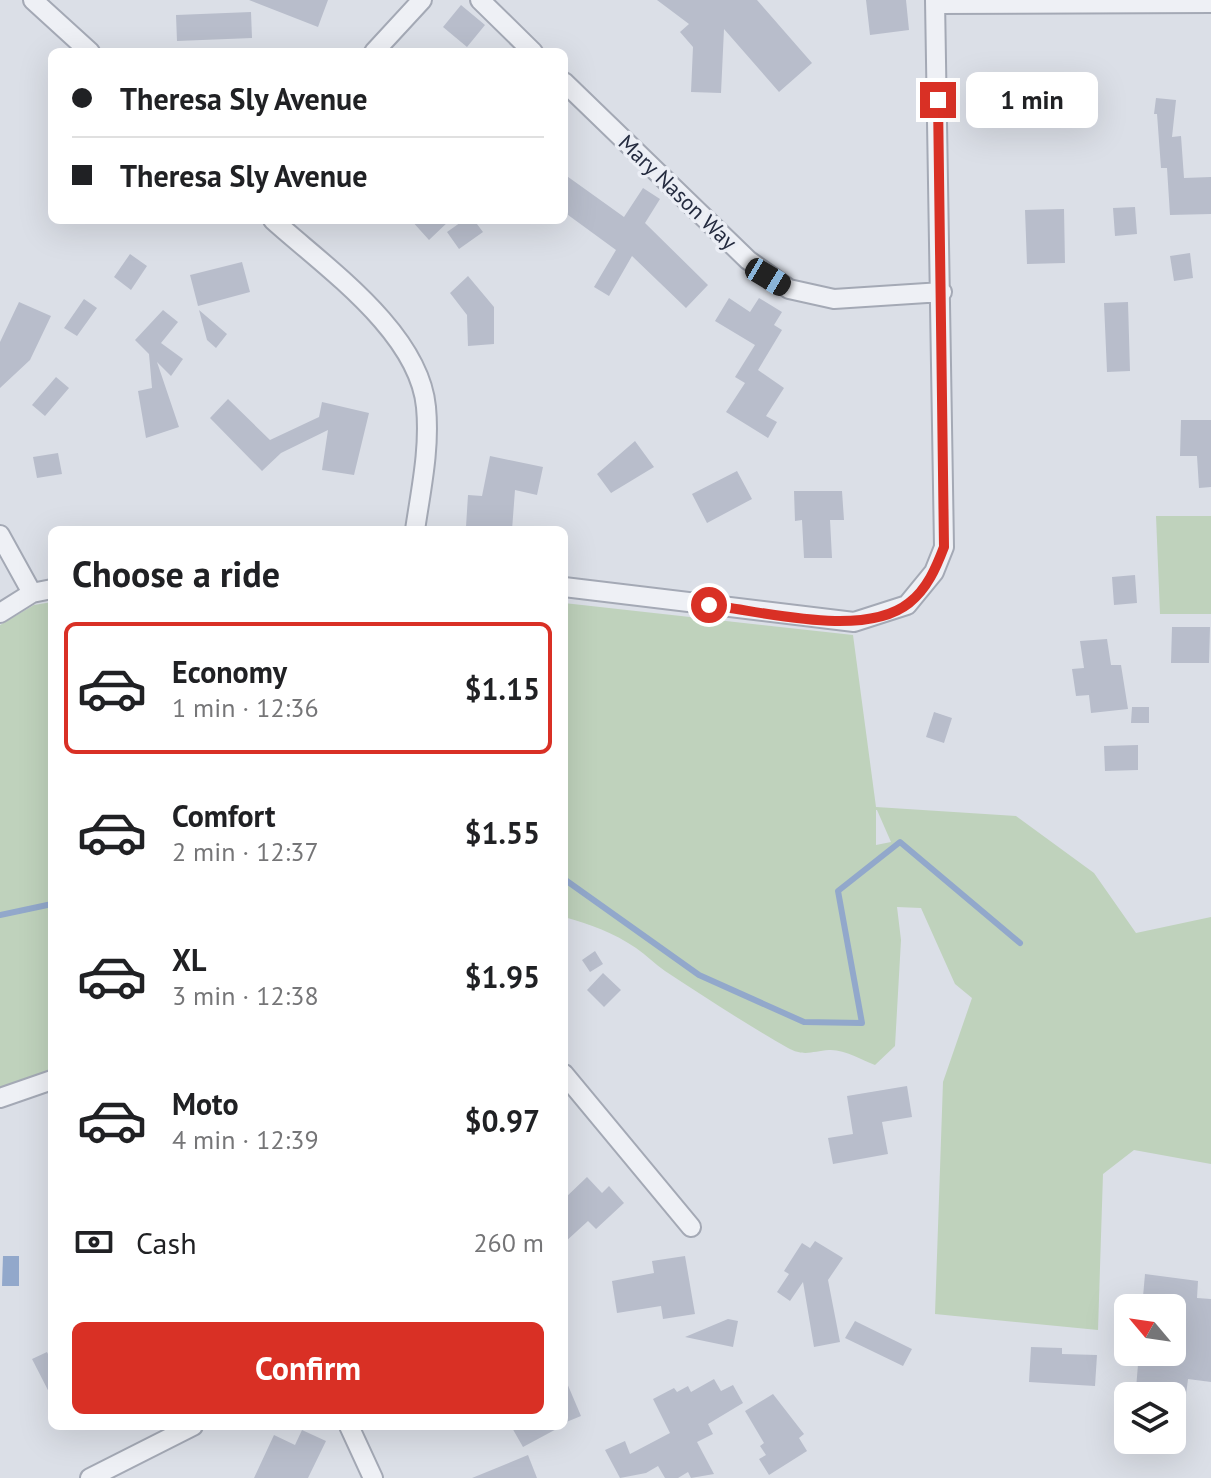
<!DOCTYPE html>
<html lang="en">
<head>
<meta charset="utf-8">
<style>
	:root { --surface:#fff; --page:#f6f6f6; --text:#202124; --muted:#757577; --line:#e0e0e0; --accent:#d93025 }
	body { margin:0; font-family:"PT Sans",sans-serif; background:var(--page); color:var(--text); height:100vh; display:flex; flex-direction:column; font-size:30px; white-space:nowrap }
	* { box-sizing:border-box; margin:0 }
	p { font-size:26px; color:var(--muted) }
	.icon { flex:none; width:44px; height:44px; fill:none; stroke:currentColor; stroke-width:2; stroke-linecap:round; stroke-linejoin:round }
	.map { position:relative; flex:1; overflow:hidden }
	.drawer { position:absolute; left:48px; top:526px; width:520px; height:904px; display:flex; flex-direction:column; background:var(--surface); border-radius:12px; box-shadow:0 8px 32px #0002 }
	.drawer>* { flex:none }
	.banner { position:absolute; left:48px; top:48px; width:520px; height:176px; border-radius:12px; box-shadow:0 8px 32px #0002; display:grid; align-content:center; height:176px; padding:0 24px; background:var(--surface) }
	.needle { width:52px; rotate:299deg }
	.fabs { position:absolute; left:1114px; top:1294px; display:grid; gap:16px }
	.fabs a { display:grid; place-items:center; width:72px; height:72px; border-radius:12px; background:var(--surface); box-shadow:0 8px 32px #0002; font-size:40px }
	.end { position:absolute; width:36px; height:36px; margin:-18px; border:10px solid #d93025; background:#fff; box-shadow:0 0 0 4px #fff }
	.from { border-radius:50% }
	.bubble { position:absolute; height:56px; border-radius:12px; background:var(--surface); box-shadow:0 8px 32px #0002; font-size:26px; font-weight:700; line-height:56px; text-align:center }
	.car { position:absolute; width:24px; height:48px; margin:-24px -12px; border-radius:10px; box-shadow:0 0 6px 2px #0007; background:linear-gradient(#222 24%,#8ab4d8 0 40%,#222 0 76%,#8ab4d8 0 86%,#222 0) }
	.banner b { display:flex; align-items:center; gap:28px; height:76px; font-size:30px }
	.banner b+b { border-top:2px solid var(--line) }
	.banner i { width:20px; height:20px; background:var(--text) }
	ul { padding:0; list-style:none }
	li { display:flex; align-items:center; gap:24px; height:132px; margin:0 16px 12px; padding:0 8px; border:4px solid transparent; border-radius:12px }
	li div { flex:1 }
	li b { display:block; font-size:30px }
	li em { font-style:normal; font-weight:700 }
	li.active { border-color:var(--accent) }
	li>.icon { width:72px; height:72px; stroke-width:1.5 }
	h2 { padding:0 24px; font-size:36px; line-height:96px }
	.pay { display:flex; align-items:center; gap:20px; height:88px; padding:0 24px; font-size:30px }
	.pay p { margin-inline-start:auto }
	.primary-button { display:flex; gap:16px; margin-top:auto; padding:16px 24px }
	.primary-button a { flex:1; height:92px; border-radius:12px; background:var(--accent); color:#fff; font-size:32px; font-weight:700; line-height:92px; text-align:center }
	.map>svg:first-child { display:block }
</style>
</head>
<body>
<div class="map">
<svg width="1211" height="1478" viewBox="0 0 1211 1478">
	<rect width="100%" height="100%" fill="#dbdfe7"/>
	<path fill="#bfd2bc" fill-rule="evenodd" d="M1156,516H1211V614H1160Z
		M52,602V1075L0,1092V625L34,605Z
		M564,603L853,635L876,807L1016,816L1094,873L1136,933L1211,917V1164L1134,1150L1103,1174L1098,1330L935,1314L943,1082L972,998L955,984L921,908L897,907L901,940L895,1046L875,1065C862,1060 844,1049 829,1050C813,1051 804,1057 788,1048C746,1024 706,998 665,971C655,964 646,955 636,948C614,933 590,924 564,917ZM876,810H877L891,842L876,845Z"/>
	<path fill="#92a8cb" d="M3,1256H19V1286H2Z"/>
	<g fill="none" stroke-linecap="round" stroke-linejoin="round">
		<path stroke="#92a8cb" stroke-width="6" d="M564,879L699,975L804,1022L862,1023L838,891L900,842L1020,943
			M0,915L52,904"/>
	</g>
	<path fill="#b8bdcb" d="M249,0H328L318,27Z
		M657,0H757L812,63L779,92L724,29L721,93L691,92L693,47L680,32L689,24Z
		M866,0H906L909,30L870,35Z
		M461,5L485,25L467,47L443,27Z
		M251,12L252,38L177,41L176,15Z
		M1156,98L1176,100L1172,137L1181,136L1184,178L1211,177V214L1170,215L1167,168H1161L1157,114H1154Z
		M564,174L624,217L643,188L660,199L645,223L708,285L686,308L632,256L609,296L594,287L616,250L564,212Z
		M1135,207L1137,234L1115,236L1113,208Z
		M1064,209L1065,263L1027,264L1025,210Z
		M411,220H450L429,240Z
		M464,220H474L483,232L459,249L447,232Z
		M1190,253L1193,278L1174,281L1170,256Z
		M130,254L147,266L131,290L114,277Z
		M242,262L250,292L198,306L190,275Z
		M468,276L494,307V344L468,346L467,315L450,293Z
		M729,298L750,312L759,298L782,312L774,325L782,330L758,370L784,388L766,416L777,422L768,438L726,412L745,383L735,377L755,345L715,321Z
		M84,299L97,308L77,336L64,328Z
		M19,302L51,316L30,360L0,388V342Z
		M1128,302L1130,371L1107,372L1104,303Z
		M163,310L178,322L161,343L183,359L171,376L157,362L179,427L146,438L138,391L152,388L149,354L135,340Z
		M199,310L227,334L216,348L207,340Z
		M56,377L69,388L45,416L32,405Z
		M228,399L270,440L319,417L322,402L369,413L354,475L322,470L328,430L281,453L262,471L210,418Z
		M1181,420H1211V487L1199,488L1197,456H1180Z
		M635,441L654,467L611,493L597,474Z
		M58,453L62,474L37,478L33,457Z
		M490,456L543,467L537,495L515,490L512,530L466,527L468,495L482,496Z
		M737,471L752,499L707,523L692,494Z
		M794,491H842L844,520H830L832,558H804L802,520L795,521Z
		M1135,575L1137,603L1114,605L1112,577Z
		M1172,627H1210L1209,663H1171Z
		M1107,639L1111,665H1121L1128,709L1091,713L1089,695L1076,696L1072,669L1084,668L1080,641Z
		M1132,707H1149V723H1131Z
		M934,712L952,718L944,743L926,737Z
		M1138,745V770L1105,771L1104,746Z
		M595,951L603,964L590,972L582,960Z
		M603,973L621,990L604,1007L587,990Z
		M907,1086L912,1117L882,1122L888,1154L833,1164L828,1138L853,1134L847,1096Z
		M587,1177L602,1193L609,1186L624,1203L596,1229L588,1221L564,1243V1199Z
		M815,1241L843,1258L828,1280L840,1342L814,1347L803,1282L790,1301L777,1292L789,1274L784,1271L802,1243L810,1248Z
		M685,1256L695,1314L663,1319L661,1306L617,1313L612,1281L654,1273L652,1261Z
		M1145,1274L1198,1281L1197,1298L1211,1299V1382L1188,1379L1186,1395L1136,1389L1139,1352H1172V1308H1142Z
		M728,1319L738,1321L733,1347L685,1337Z
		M855,1321L912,1349L903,1366L845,1338Z
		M1031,1347L1062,1348V1354L1097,1355L1095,1386L1029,1382Z
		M47,1352L52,1362V1398L32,1359Z
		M564,1376L581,1416L564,1423Z
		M714,1379L721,1391L733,1385L743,1403L708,1424L713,1434L697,1442L714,1474L691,1478L688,1472L678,1478H665L658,1466L646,1473L620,1478L605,1450L625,1441L630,1454L670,1433L653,1399L674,1388L677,1392L688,1386L691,1392Z
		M773,1394L804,1434L799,1438L807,1451L769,1475L759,1459L766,1455L760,1446L764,1443L745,1411Z
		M511,1426H562L523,1447Z
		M302,1430L326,1441L308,1478H254L274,1435L295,1445Z
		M528,1455L537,1478H472Z"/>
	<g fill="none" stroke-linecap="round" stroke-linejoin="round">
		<g stroke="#a4a9b5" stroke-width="22">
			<path id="minor" d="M33,0L90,52
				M480,0L533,52
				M936,4L1211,3
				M374,52L422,0
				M564,82L748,260L789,289L834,299L942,292
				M273,220C325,267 419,332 426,407C430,449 421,489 415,530
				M0,535L32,593
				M564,587L854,622L907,605L934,572L944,547L935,0
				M0,613L32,593L52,589
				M564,1074L691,1227
				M0,1098L52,1080
				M349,1426L373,1478
				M90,1478L193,1426"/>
		</g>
		<use href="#minor" stroke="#eef0f5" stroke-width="18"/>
	</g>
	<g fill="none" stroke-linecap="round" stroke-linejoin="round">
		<path stroke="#d93025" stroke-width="10" d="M709,605C762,611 864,639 909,603C927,589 936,568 944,547L938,100"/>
	</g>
	<g text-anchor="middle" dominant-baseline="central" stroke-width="7" stroke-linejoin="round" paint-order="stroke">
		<g font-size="22" fill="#242b3f" stroke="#ebeef5">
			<text transform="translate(678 192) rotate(44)">Mary Nason Way</text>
		</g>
	</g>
</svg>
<div class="fabs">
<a><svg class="needle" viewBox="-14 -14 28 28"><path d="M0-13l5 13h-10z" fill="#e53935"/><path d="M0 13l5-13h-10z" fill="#757577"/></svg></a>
<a><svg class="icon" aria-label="layers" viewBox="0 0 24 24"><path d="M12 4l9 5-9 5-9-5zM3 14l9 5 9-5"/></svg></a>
</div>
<i class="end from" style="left:709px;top:605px"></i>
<i class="end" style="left:938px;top:100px"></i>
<div class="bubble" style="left:966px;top:72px;width:132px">1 min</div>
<i class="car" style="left:768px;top:277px;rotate:121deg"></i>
<div class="banner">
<b><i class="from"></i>Theresa Sly Avenue</b>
<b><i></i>Theresa Sly Avenue</b>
</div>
<section class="drawer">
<h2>Choose a ride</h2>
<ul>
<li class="active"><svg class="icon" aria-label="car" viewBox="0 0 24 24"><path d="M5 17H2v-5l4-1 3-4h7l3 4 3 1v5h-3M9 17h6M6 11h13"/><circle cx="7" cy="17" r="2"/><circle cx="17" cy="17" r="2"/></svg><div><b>Economy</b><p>1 min · 12:36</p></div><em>$1.15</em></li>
<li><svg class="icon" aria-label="car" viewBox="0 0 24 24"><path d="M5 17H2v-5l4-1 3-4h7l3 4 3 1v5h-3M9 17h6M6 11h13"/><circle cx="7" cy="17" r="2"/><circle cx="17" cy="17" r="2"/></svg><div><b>Comfort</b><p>2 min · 12:37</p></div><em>$1.55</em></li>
<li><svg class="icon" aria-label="car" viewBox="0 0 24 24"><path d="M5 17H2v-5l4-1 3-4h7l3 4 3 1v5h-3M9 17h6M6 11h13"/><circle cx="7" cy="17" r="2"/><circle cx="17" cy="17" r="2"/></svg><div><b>XL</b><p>3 min · 12:38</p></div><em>$1.95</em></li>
<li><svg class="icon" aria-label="car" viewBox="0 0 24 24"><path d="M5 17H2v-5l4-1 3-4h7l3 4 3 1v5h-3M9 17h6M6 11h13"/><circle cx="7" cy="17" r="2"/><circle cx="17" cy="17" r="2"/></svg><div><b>Moto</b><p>4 min · 12:39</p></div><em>$0.97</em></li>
</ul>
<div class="pay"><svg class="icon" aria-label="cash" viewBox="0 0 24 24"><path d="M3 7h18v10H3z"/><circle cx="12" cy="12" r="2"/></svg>Cash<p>260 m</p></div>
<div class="primary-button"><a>Confirm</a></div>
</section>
</div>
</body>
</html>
